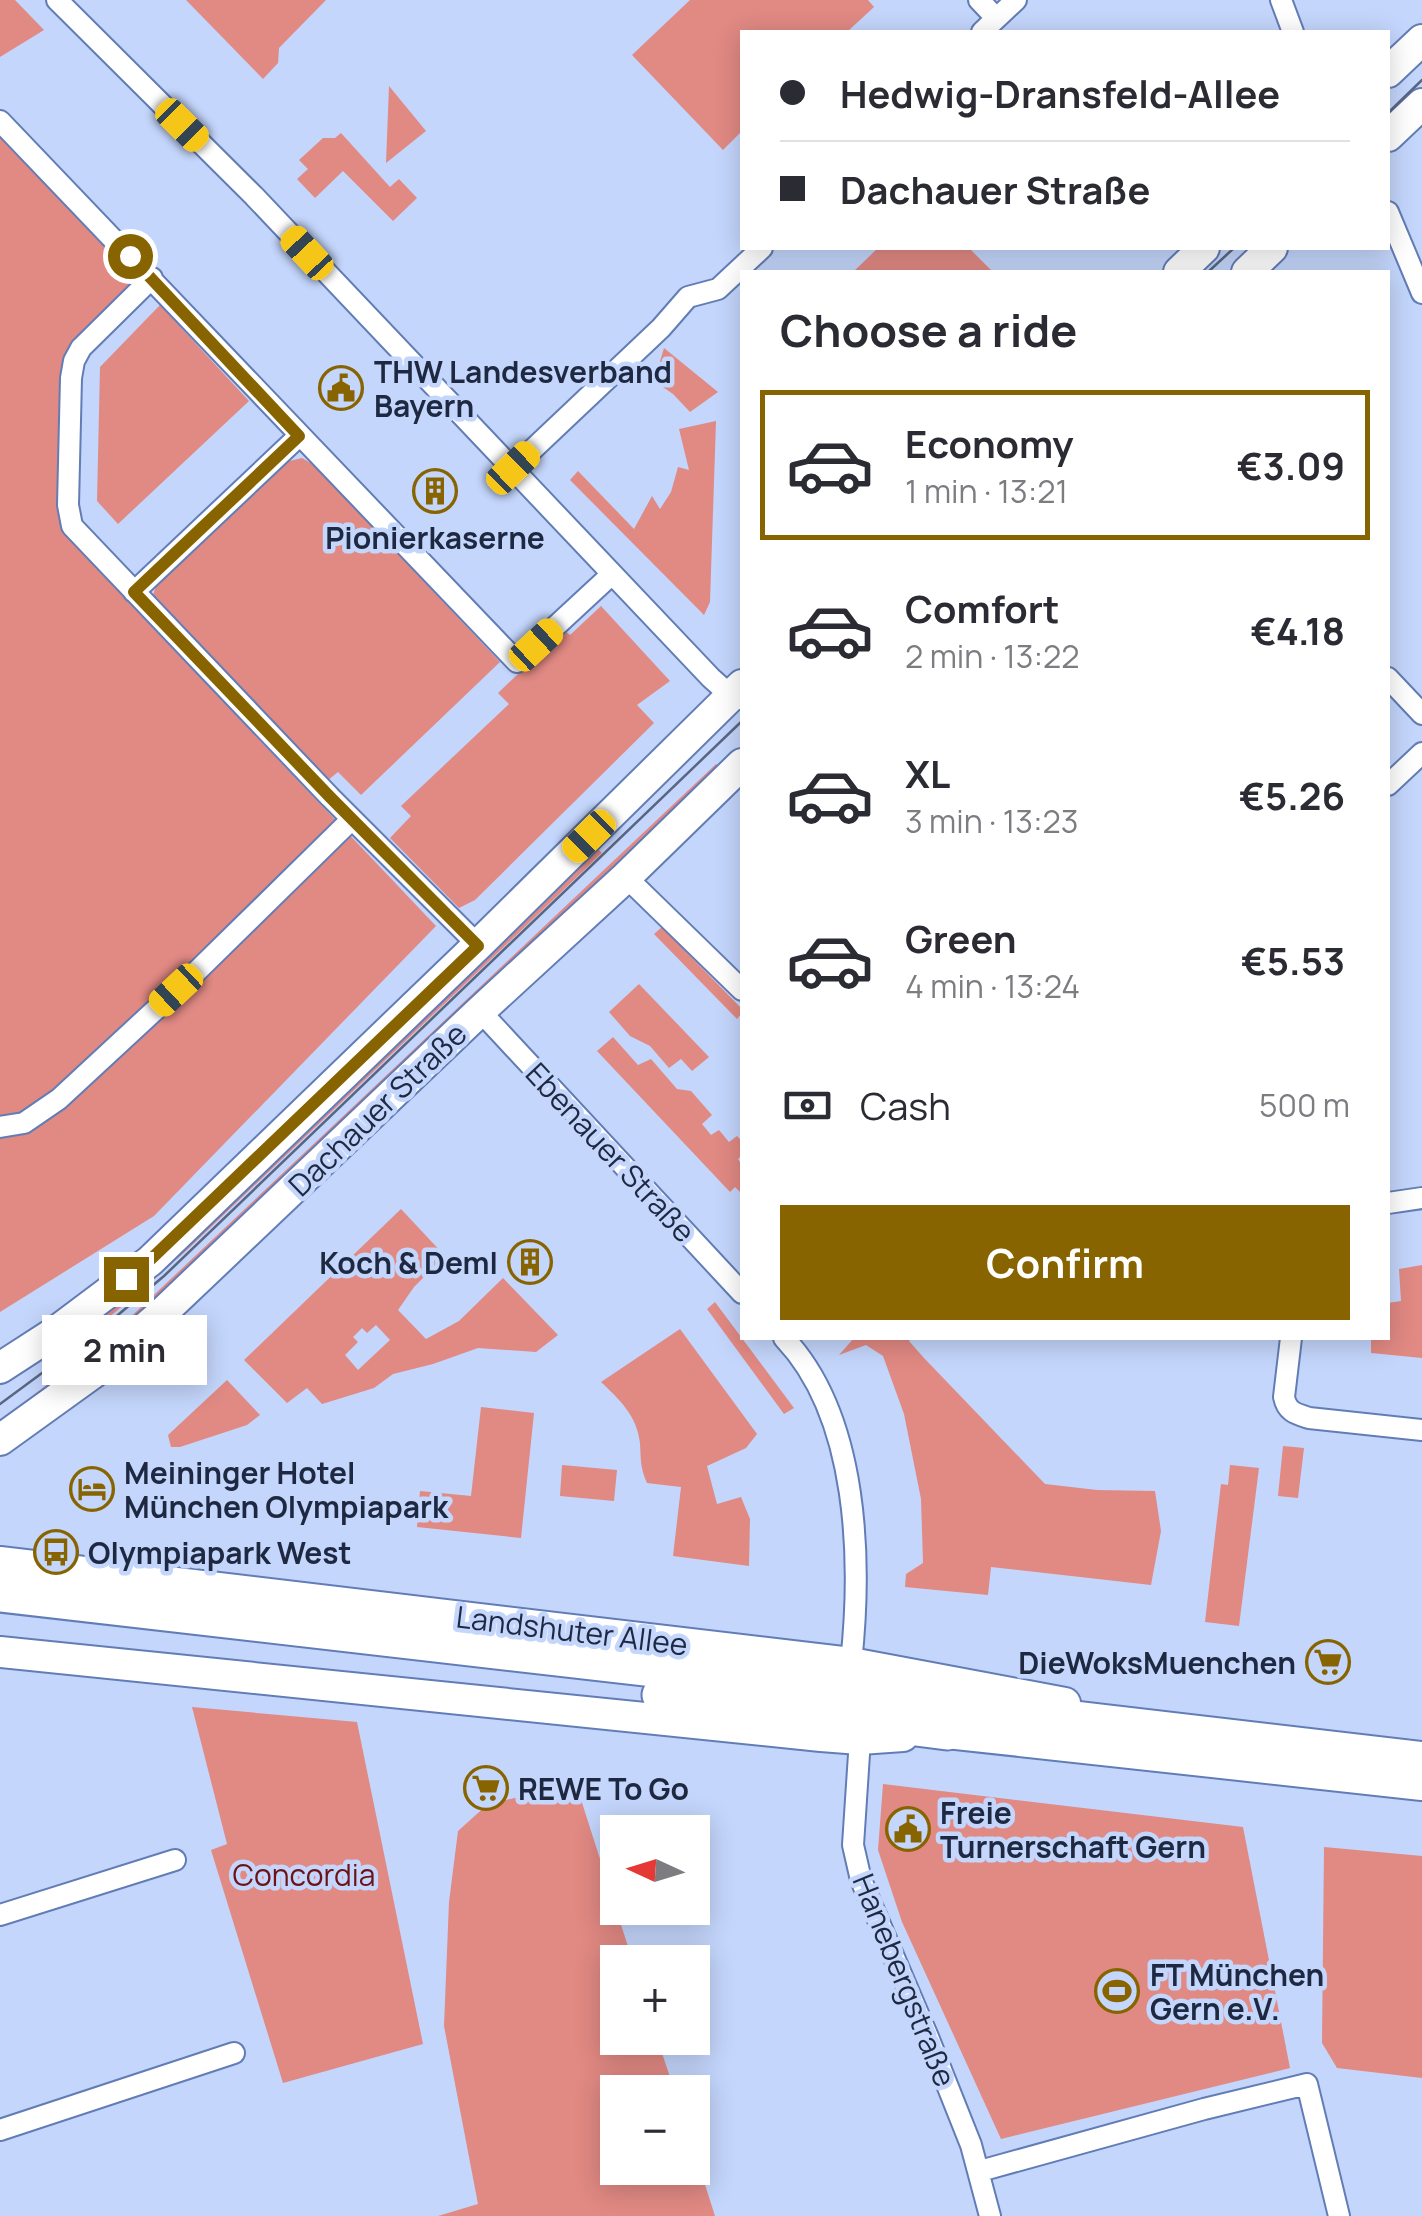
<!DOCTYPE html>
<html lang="en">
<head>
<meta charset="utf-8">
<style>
	:root { --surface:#fff; --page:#f7f7f7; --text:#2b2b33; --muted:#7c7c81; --line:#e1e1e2; --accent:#876400 }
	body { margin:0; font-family:Manrope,sans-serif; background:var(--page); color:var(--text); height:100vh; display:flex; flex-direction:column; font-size:38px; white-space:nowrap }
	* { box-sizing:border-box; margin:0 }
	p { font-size:32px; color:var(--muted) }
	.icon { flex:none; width:55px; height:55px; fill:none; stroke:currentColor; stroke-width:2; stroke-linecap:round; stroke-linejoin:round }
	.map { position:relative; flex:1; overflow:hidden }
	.drawer { position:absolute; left:740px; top:270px; width:650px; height:1070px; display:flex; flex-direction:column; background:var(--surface); border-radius:0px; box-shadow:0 5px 25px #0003 }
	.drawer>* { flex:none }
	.top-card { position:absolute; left:740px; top:30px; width:650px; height:220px; border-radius:0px; box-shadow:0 5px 25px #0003; display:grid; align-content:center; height:220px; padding:0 40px; background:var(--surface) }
	.needle { width:65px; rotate:274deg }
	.tools { position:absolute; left:600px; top:1815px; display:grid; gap:20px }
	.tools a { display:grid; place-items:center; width:110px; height:110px; border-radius:0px; background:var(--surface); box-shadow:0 5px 25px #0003; font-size:50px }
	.end { position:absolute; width:45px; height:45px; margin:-22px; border:12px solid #876400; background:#fff; box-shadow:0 0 0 5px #fff }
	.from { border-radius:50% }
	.bubble { position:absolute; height:70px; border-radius:0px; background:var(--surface); box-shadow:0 5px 25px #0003; font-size:32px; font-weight:700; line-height:70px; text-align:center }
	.car { position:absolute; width:30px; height:60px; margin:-30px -15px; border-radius:12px; box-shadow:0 0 8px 2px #0007; background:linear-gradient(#f5c518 24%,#345 0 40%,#f5c518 0 76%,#345 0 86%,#f5c518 0) }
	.top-card b { display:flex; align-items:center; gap:35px; height:95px; font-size:38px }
	.top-card b+b { border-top:2px solid var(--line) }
	.top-card i { width:25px; height:25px; background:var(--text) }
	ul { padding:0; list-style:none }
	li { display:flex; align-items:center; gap:30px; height:150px; margin:0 20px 15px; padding:0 20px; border:5px solid transparent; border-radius:0px }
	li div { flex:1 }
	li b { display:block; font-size:38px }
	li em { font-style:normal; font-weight:700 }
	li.active { border-color:var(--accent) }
	li>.icon { width:90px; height:90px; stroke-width:1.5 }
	h2 { padding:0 40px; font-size:45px; line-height:120px }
	.pay { display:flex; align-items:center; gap:25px; height:110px; padding:0 40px; font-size:38px }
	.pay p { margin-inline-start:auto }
	.button { display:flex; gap:20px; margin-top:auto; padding:20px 40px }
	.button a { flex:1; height:115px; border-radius:0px; background:var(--accent); color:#fff; font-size:40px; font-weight:700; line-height:115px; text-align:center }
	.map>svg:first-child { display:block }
</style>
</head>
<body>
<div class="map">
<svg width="1422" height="2216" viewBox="0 0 1422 2216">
	<rect width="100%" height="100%" fill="#c4d6fc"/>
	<path fill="#e18983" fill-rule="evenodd" d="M0,0H15L44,30L0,57Z
		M186,0H326L279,48L278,63L263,79Z
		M690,0H868L874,7L847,32H742V131L723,150L632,55Z
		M389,86L426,131L386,163Z
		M0,121L130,256V300L81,348L72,526L122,595L436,926L154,1216L0,1312Z
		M341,133L390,187L399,179L417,198L393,221L343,171L315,198L297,179L308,169L299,160L323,138H335Z
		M878,248H969L992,271L853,272Z
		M160,305L249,401L118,524L97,501L100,367Z
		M664,348L718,392L690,412L673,394L654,381Z
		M716,421L710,602L704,615L570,480L578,471L634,529L652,496L660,509L671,492L678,467L689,470L679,429Z
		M302,458L314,465L500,662L361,795L338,772L327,781L153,595L157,583L285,462Z
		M601,606L670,681L637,705L654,723L475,900L459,908L390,838L411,816L401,806L509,704L498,693L564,630L570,635Z
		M716,764L719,767L107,1348L0,1428V1420L104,1342Z
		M594,845L602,853L186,1251L142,1290L51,1365L68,1340Z
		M662,927L742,1009V1013L737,1019L654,934Z
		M639,984L709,1057L692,1071L681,1059L669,1068L650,1046L630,1036L609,1012Z
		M613,1037L638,1065L651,1059L677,1089L691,1091L712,1115L702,1124L711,1135L719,1130L729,1142L737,1136L742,1141V1155L738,1159L742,1165V1194L735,1187L730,1192L597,1051Z
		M401,1209L445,1256L414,1287L398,1310L426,1339L459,1321L503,1278L558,1335L536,1352L478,1348L433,1364L393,1374L374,1388L322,1404L307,1388L287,1403L244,1360ZM376,1325L390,1340L358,1370L345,1355L358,1342L353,1337L362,1328L367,1333Z
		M1422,1265V1358L1371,1353V1338H1388V1303L1401,1301L1399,1269Z
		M715,1302L794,1408L784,1414L707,1309Z
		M680,1329L757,1434L746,1448L707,1466L717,1504L741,1497L750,1519L749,1566L673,1556L681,1487L647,1483C640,1467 641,1460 640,1443C637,1416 620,1400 601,1382Z
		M854,1338H911L909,1341L924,1358L1045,1484L1097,1490L1155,1491L1161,1531L1151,1585L991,1567L988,1595L905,1587L906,1574L923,1563L921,1499L904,1414L883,1356L866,1345L839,1355Z
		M227,1380L260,1415L247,1425L180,1447H171L168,1435Z
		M481,1407L534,1413L521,1538L417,1527L420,1491L471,1496Z
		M1283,1446L1304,1448L1298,1498L1278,1496Z
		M562,1465L617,1470L614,1501L560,1496Z
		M1230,1465L1259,1468L1239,1626L1205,1622L1221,1484L1228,1485Z
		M192,1707L357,1722L423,2044L283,2083L211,1850L227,1844Z
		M576,1784L633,1962H618V2038H657L675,2092H618V2168H692L693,2147L715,2216H438L478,2204L444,2026L449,1902L458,1831L488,1804Z
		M883,1784L1243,1827L1290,2068L1001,2139L902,1922L878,1850Z
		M1324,1847L1422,1856V2078L1337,2068L1322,2043Z"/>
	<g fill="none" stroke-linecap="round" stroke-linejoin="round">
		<g stroke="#627db6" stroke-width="24">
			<path id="minor" d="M57,0L254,196L711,678L730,695L741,699
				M979,0L996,18
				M1281,0L1293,32
				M982,32L1016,0
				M0,121L517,662L611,575
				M1388,212L1422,293
				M152,278L81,348L74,361L71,378L68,505L72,526L330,797L478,945
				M513,468L661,328L688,297L718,289L762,248
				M134,592L299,436
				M1388,678L1422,714
				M1388,785L1422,753
				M626,877L742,990
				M480,1011L742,1293
				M0,1127L24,1123L59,1099L194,974L352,819
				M1388,1203L1422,1198
				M784,1338C859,1417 862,1561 851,1663
				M1291,1338L1284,1397C1287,1412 1296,1414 1309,1418L1422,1430
				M860,1739L853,1845L861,1880L928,2037L971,2145L990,2216
				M0,1915L175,1860
				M0,2130L234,2053
				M980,2171L1204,2109L1307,2084L1339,2216"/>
		</g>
		<g stroke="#627db6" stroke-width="34">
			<path id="secondary" d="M1388,72L1422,40
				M1388,136L1422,104
				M1179,272L1204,248
				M1247,272L1272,248
				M0,1368L54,1333L150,1261L478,945L742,685
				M0,1440L93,1373L157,1318L480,1011L626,877L742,764
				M0,1562L851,1663L1065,1703
				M0,1652L821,1736L860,1739L903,1736"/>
		</g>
		<g stroke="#627db6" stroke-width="36">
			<path id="primary" d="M950,1703L1422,1758
				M947,1732L1422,1784"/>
		</g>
		<g stroke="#627db6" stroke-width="39">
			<path id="trunk" d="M0,1594L950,1703
				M660,1695L947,1732"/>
		</g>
		<use href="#minor" stroke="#fff" stroke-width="20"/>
		<use href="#secondary" stroke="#fff" stroke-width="30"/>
		<use href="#primary" stroke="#fff" stroke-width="32"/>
		<use href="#trunk" stroke="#fff" stroke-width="35"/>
		<path stroke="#596683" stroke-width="2.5" d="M1388,113L1422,80
			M1208,272L1234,248
			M0,1404L99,1331L164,1276L742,721"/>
	</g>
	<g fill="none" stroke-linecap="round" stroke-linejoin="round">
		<path stroke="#876400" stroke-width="12" d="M126,1279L150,1260L478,946L330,797L134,592L299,436L130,256"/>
	</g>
	<defs>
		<g id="civic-ring" transform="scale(2.25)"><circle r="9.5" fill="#c4d6fc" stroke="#876400" stroke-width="1.5"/><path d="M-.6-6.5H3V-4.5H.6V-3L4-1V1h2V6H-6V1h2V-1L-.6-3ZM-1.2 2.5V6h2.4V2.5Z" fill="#876400"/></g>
		<g id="building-ring" transform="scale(2.25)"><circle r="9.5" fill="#c4d6fc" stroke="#876400" stroke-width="1.5"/><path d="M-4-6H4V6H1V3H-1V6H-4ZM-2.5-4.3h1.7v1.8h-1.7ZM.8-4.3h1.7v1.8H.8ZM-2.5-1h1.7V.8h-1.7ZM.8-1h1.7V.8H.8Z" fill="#876400"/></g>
		<g id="hotel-ring" transform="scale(2.25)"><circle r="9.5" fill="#c4d6fc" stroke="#876400" stroke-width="1.5"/><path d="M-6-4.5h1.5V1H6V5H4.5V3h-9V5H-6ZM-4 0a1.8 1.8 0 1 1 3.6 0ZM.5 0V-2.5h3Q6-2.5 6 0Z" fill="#876400"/></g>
		<g id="bus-ring" transform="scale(2.25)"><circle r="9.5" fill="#c4d6fc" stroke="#876400" stroke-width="1.5"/><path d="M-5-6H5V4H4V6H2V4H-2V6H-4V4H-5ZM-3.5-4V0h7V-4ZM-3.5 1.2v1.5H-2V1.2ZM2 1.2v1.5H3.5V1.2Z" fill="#876400"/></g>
		<g id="supermarket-ring" transform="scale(2.25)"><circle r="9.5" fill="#c4d6fc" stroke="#876400" stroke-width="1.5"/><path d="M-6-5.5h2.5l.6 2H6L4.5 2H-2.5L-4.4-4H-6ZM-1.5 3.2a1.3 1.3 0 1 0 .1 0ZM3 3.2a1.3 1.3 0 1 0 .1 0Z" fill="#876400"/></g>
		<g id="stadium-ring" transform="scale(2.25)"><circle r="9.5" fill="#c4d6fc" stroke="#876400" stroke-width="1.5"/><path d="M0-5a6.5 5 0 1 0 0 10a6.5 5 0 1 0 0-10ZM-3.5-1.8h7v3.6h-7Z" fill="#876400"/></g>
	</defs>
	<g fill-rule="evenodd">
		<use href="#civic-ring" x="341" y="388"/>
		<use href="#building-ring" x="435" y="491"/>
		<use href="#building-ring" x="530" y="1262"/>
		<use href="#hotel-ring" x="92" y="1489"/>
		<use href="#bus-ring" x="56" y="1552"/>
		<use href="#supermarket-ring" x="1328" y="1662"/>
		<use href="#supermarket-ring" x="486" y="1788"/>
		<use href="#civic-ring" x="908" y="1829"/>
		<use href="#stadium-ring" x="1117" y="1991"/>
	</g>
	<g text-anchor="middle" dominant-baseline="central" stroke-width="9" stroke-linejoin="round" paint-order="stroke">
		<g font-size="30" font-weight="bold" fill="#1e2941" stroke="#c4d6fc" text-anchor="start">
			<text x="374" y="371">THW Landesverband<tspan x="374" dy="34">Bayern</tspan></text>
			<text x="435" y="537" text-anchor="middle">Pionierkaserne</text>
			<text x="498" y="1262" text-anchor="end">Koch &amp; Deml</text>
			<text x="124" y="1472">Meininger Hotel<tspan x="124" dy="34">München Olympiapark</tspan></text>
			<text x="88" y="1552">Olympiapark West</text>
			<text x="1296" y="1662" text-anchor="end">DieWoksMuenchen</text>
			<text x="518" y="1788">REWE To Go</text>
			<text x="940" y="1812">Freie<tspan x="940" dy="34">Turnerschaft Gern</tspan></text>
			<text x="1150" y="1974">FT München<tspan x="1150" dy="34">Gern e.V.</tspan></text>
		</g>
		<g font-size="30" fill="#1e2941" stroke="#c4d6fc">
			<text transform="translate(377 1109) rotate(-44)">Dachauer Straße</text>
			<text transform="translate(611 1152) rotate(47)">Ebenauer Straße</text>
			<text transform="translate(572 1630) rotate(7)">Landshuter Allee</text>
			<text transform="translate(905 1980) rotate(68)">Hanebergstraße</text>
		</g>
		<g font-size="30" fill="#6d1216" stroke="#c4d6fc">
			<text x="304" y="1874">Concordia</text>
		</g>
	</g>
</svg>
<div class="tools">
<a><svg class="needle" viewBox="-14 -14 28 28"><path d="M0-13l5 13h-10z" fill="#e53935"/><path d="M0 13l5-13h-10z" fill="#7c7c81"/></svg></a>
<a>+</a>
<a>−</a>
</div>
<i class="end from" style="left:130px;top:256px"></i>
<i class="end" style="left:126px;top:1279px"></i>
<div class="bubble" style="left:42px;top:1315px;width:165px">2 min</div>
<i class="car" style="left:182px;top:125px;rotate:135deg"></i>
<i class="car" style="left:307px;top:253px;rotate:317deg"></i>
<i class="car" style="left:513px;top:468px;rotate:46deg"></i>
<i class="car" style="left:536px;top:645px;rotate:47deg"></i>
<i class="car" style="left:589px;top:836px;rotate:225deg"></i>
<i class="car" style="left:176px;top:990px;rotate:227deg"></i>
<div class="top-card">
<b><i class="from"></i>Hedwig-Dransfeld-Allee</b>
<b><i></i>Dachauer Straße</b>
</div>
<section class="drawer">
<h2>Choose a ride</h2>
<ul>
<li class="active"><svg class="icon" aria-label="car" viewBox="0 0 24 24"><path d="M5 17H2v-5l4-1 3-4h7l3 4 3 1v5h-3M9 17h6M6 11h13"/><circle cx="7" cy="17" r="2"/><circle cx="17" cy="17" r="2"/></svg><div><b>Economy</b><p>1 min · 13:21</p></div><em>€3.09</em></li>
<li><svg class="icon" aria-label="car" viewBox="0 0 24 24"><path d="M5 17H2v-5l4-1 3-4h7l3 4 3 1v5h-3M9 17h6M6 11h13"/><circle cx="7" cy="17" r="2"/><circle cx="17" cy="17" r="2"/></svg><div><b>Comfort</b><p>2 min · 13:22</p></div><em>€4.18</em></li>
<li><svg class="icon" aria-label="car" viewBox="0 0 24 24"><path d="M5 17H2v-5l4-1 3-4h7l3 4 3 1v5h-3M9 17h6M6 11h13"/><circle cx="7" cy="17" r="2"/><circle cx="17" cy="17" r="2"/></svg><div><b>XL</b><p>3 min · 13:23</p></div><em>€5.26</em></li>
<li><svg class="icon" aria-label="car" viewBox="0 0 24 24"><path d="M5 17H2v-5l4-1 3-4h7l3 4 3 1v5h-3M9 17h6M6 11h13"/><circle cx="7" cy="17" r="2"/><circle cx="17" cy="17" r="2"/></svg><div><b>Green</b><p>4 min · 13:24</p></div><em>€5.53</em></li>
</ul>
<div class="pay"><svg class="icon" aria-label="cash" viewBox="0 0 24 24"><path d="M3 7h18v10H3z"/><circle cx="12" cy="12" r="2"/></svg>Cash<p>500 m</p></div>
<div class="button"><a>Confirm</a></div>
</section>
</div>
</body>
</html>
